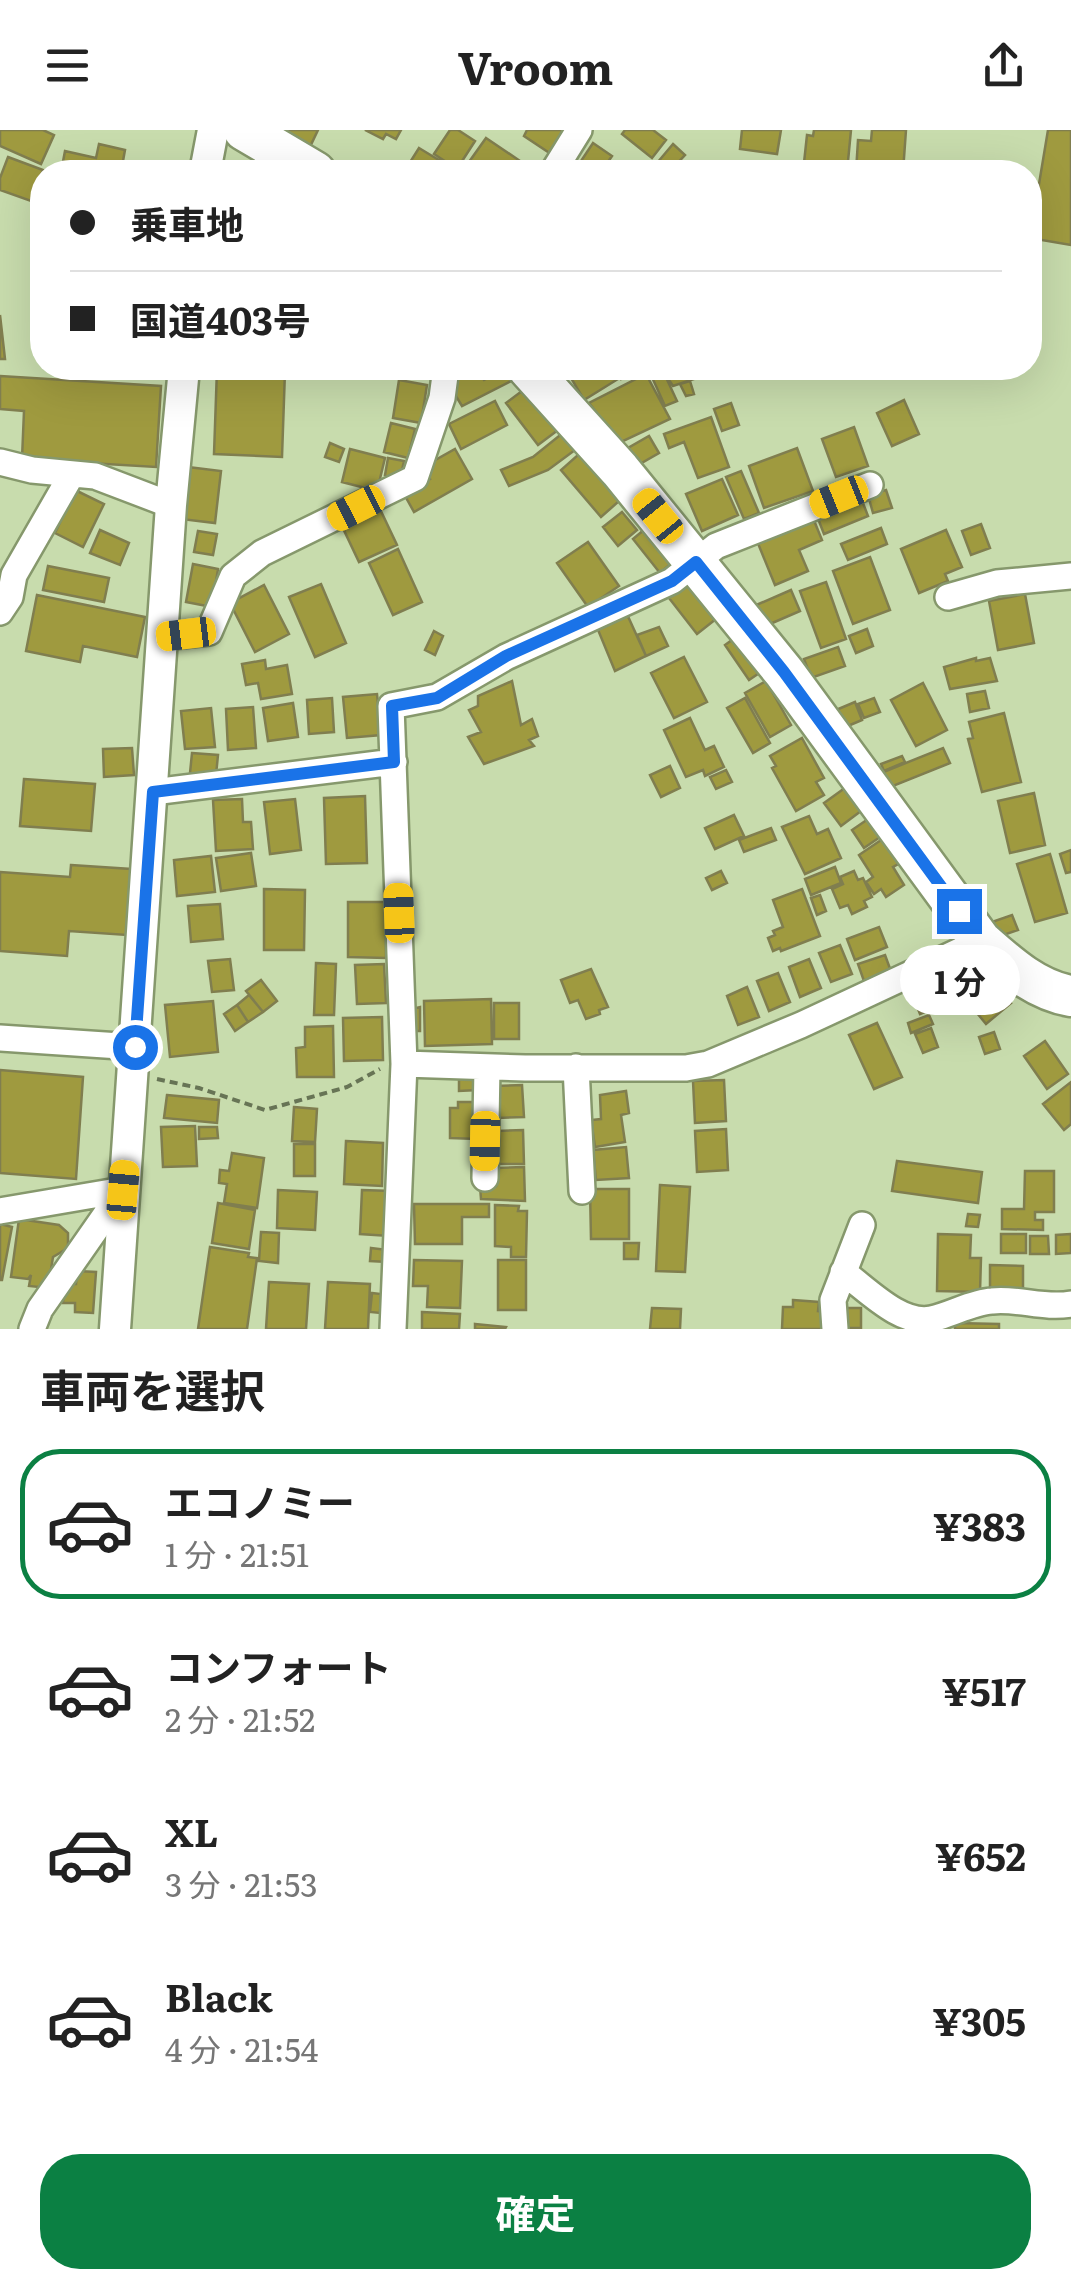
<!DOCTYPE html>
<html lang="ja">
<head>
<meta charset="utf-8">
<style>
	:root { --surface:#fff; --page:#f2f2f2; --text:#222; --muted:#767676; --line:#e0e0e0; --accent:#0b8043 }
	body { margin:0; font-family:Literata,"Noto Sans JP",serif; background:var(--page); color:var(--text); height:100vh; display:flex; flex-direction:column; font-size:38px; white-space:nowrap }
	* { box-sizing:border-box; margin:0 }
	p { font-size:32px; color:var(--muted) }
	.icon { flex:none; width:55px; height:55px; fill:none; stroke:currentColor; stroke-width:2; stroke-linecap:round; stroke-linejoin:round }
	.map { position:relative; height:1199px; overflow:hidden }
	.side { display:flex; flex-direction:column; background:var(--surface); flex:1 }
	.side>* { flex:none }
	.guide { position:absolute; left:30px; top:30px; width:1012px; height:220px; border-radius:40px; box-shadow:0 10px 40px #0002; display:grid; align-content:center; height:220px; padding:0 40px; background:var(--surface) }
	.end { position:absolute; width:45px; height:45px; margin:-22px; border:12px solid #1a73e8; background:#fff; box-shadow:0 0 0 5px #fff }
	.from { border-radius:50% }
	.bubble { position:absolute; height:70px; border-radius:35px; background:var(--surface); box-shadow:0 10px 40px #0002; font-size:32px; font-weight:700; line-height:70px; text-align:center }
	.car { position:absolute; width:30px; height:60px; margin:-30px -15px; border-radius:12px; box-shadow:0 0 8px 2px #0007; background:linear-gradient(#f5c518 24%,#345 0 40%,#f5c518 0 76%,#345 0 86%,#f5c518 0) }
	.guide b { display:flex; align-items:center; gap:35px; height:95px; font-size:38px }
	.guide b+b { border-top:2px solid var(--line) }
	.guide i { width:25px; height:25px; background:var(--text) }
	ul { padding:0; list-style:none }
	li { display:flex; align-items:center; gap:30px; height:150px; margin:0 20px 15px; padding:0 20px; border:5px solid transparent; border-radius:40px }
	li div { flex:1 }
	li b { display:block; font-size:38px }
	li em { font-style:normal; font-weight:700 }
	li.on { border-color:var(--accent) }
	li>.icon { width:90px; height:90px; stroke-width:1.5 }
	h2 { padding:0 40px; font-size:45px; line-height:120px }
	.primary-button { display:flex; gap:20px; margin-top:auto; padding:20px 40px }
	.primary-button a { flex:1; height:115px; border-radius:40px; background:var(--accent); color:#fff; font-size:40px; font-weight:700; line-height:115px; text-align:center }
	header { display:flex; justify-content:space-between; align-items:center; height:130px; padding:0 40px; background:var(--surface); font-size:45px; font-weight:700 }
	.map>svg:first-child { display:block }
</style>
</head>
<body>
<header><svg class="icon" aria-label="menu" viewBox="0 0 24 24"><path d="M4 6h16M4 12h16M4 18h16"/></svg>Vroom<svg class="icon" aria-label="share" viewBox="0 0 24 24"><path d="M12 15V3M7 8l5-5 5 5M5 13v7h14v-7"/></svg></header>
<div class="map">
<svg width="1071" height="1199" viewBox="0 0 1071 1199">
	<rect width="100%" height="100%" fill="#c8dcad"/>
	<path fill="#9f9a3f" stroke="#807e4f" stroke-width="2.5" d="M0,0H43L54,5L41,34L0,16Z
		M280,0H318L308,21Z
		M365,0H401L396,9L386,4L383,9Z
		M450,0H458L475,11L457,39L434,24Z
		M527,0H560L565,3L551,24L524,6Z
		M625,0H653L666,10L652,28L622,4Z
		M742,0H781L777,24L740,19Z
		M814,0H851L847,42H803L807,5L813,6Z
		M872,0H906L903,42H856L858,10L871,11Z
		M1048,0H1071V115L1030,108Z
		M486,8L523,33L517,42H485L469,32Z
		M593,13L612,26L601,42L581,31Z
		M99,14L125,20L121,42H61L65,21L96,28Z
		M673,14L685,25L669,42H656L652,39Z
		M419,18L452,38L449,42H416L407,37Z
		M8,27L43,40L31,71L0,60V48Z
		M0,185L5,229H0Z
		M302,238H331L330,246L302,242Z
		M402,238H436L435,248L402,245Z
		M459,238H474L484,250L504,239L513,250L462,276L448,253Z
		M589,238H610L618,249L584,270L571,248Z
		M614,238H639L621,249Z
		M674,238H694L697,248L673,256L663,241Z
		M217,239L285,241L282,327L214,324Z
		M663,241L677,271L665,276L651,245Z
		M646,244L670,289L619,313L589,273Z
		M0,246L161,256L156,337L22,329L24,281L0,279Z
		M399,250L427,255L421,293L393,288Z
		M690,251L694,264L686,266L680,254Z
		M534,252L566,294L538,315L506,273Z
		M904,270L919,304L892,316L877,283Z
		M495,271L507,295L461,319L449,294Z
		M731,273L739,295L722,301L714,279Z
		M711,287L729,337L698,348L684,312L669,318L664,304Z
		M391,293L415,299L408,328L384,322Z
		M854,297L868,336L836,347L822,309Z
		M569,298L583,314L548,340L509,356L501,340L533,327Z
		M649,306L659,323L638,335L628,318Z
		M330,313L344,319L339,332L325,327Z
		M587,317L627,364L601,387L561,340Z
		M797,318L813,361L764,378L749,336Z
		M350,319L385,328L377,361L342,352Z
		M455,319L472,349L414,382L404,364L430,349L423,337Z
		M388,328L404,331L400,349L385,345Z
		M188,337L221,341L215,393L181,389Z
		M741,341L759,383L744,389L726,347Z
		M722,349L738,385L702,401L686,364Z
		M75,360L104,374L83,417L55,403Z
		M886,360L892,378L873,383L868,365Z
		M861,368L868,386L824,404L817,386Z
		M379,377L397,415L359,432L341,394Z
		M622,382L637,400L618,416L603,397Z
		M813,388L822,410L799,420L808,441L775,455L757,411Z
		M651,394L678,428L660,443L633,409Z
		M981,394L990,418L971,425L962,401Z
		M881,398L887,414L848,430L841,414Z
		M100,400L129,413L120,435L90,423Z
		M946,400L962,437L945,444L948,451L919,463L901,419Z
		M198,401L217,404L213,425L194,422Z
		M588,412L619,456L588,477L557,433Z
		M398,419L422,472L393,485L369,433Z
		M870,427L890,480L853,494L833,441Z
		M193,434L218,439L212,477L186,472Z
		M48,436L109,448L104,472L43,460Z
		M693,449L721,485L697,504L669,468Z
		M826,452L846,509L821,518L800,461Z
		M321,454L346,513L315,527L289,467Z
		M264,455L289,504L255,522L230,473Z
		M791,460L800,481L763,497L754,476Z
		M1025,464L1034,513L998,520L989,471Z
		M37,465L145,487L137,527L83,516L80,532L26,521Z
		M626,482L646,526L615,541L596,495Z
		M659,497L668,516L646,526L637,505Z
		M867,499L873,516L856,523L849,506Z
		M434,501L443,506L435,525L425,520Z
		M740,504L765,539L749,550L725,515Z
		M838,517L845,536L811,548L804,529Z
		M684,527L707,572L674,588L651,543Z
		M976,528V531L990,528L997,551L950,559L944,537Z
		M265,530L266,539L287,535L292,564L261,569L258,553L246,555L242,534Z
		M512,551L521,595L532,589L538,606L529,610L534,616L484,634L468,607L481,602L469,580L478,576V566Z
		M766,551L791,595L770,607L745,563Z
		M923,553L947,600L916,616L891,570Z
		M985,561L989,578L970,582L967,564Z
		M377,564L381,605L347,608L343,567Z
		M332,568L334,602L309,604L307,570Z
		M745,568L770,613L753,623L727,578Z
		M874,568L880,582L864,588L858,574Z
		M855,572L862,590L843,598L836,580Z
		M293,573L298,607L268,611L263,578Z
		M253,577L256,618L228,620L226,579Z
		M211,578L215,617L185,619L181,581Z
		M1004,583L1021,652L982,662L968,609L973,608L969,592Z
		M690,588L705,620L714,616L724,637L705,646L703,640L686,647L664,600Z
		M802,608L824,648L816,652L824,665L796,681L772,638L776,636L770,626Z
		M132,618L134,645L104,647L103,619Z
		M943,618L950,633L888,658L881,643Z
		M192,623L218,625L216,645L190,643Z
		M902,626L905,632L884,641L881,634Z
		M670,636L680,658L661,667L650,645Z
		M726,640L732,652L716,659L710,647Z
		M24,649L95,654L91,701L20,696Z
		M849,655L865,678L841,696L824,673Z
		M1034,663L1045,715L1010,723L998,671Z
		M365,666L367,733L326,734L324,668Z
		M242,669L243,692H251L253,719L216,721L213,670Z
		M295,669L301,720L270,724L264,672Z
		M734,685L744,706L715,719L705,698Z
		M874,685L886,703L864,718L852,700Z
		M809,686L817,704L828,699L841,728L805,744L782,697Z
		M771,698L776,710L744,722L739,710Z
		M884,708L900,733L893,737L904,755L886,767L881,759L874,764L866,752L873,747L859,725Z
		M1071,720V742L1066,743L1060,724Z
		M251,723L256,756L221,761L216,728Z
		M1050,724L1067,783L1035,792L1017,734Z
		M211,726L215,762L177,766L174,730Z
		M71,735L131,739L127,805L69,801L67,826L0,821V742L70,747Z
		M835,737L841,753L811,765L805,749Z
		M721,741L727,753L712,760L706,748Z
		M854,741L858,750L863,748L872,767L864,771L867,777L852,784L848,775L840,778L832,759L843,754L840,747Z
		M264,759L305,760L304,820H264Z
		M802,759L820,806L781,821L780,818L773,821L768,808L775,805L773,801L783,797L773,770Z
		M820,765L826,781L817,785L811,768Z
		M348,772H386V828L348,827Z
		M220,774L223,809L191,812L188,776Z
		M1012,785L1018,800L995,808L989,793Z
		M879,797L887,817L855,830L847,809Z
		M840,815L852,844L831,852L819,823Z
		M885,825L892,844L865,854L858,834Z
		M230,829L234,860L212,862L208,831Z
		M809,829L821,858L800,867L789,837Z
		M316,833L336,834L334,885H314Z
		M384,834L386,873L357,874L355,835Z
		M979,834L1011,873L986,894L954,855Z
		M591,839L608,877L599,880L600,884L586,889L578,870L570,873L561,850Z
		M778,843L790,872L769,881L757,851Z
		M942,849L946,859L931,865L927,855Z
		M261,850L277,871L263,882L246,861Z
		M926,855L934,878L920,884L911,861Z
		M747,857L759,887L738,895L727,866Z
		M249,865L263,882L248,892L237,875Z
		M491,869L492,914L425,916L424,871Z
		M213,871L218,922L170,927L165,875Z
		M494,873H519V909H494Z
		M237,875L248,892L235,901L224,884Z
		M420,877V901H411L412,879Z
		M929,885L933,894L911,903L908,893Z
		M382,887L383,930L344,931L343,888Z
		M877,893L902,947L874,959L849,905Z
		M333,896L334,947H297L296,918L305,917V897Z
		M931,898L938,917L923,923L915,904Z
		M994,902L1000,919L985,924L979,907Z
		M1045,911L1068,944L1047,959L1024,926Z
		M0,940L83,947L76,1049L0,1043Z
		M459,947H477L478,960L459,961Z
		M724,950L726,991L695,993L693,951Z
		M1071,952V994L1064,1000L1043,974Z
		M522,955L524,987L497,988L495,956Z
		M626,961L629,983L621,985L625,1012L595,1017L591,990L601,989L600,965Z
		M167,965L219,970L217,993L164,988Z
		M458,972H476L477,1009L450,1008V978H458Z
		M294,977L317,979L315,1012L292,1011Z
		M195,996L197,1036L163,1037L161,997Z
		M199,997H217L218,1008L199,1009Z
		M726,999L728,1040L697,1042L695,1001Z
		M523,1000L524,1034H498L497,1001Z
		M346,1011L383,1013L382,1056L344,1054Z
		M294,1014H315V1046H294Z
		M626,1017L629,1048L596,1050L593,1020Z
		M232,1023L264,1028L257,1078L224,1073L227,1054L219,1053L220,1040L229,1041Z
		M897,1031L982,1042L978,1073L892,1061Z
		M524,1037L525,1071L481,1069L480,1056H496V1038Z
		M1025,1041H1054V1082H1035V1090H1043V1100L1002,1099V1079H1024Z
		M660,1055L690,1057L685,1142L656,1141Z
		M590,1059H629V1109H591Z
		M278,1060L317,1062L315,1100L277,1098Z
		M362,1060L392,1061L389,1106L360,1104Z
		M218,1073L255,1080L249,1119L212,1113Z
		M414,1074H489V1087H462V1114H415Z
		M495,1075L519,1076L518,1081H527L526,1127H511V1117L495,1116Z
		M968,1084L980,1085L978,1097L966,1096Z
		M19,1089L59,1095L68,1103V1118L53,1127L48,1158L29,1156L31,1145L28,1149L11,1147Z
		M0,1094L12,1097L2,1150H0Z
		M261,1102L279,1103L278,1133L259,1131Z
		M938,1104L971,1105L970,1128H981L980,1162L937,1161Z
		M1001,1104H1026V1123H1001Z
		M1071,1104V1123L1056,1124V1105Z
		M1030,1106H1048L1049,1124H1030Z
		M624,1113H639L638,1129H624Z
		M210,1117L249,1123L248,1127L257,1128L247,1199H198Z
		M371,1118L388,1120L387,1132L370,1131Z
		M414,1130L462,1131L460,1178L427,1177L428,1156H413Z
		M498,1130H526V1180H498Z
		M990,1135L1023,1136V1160H990Z
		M77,1141L96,1142L93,1183L75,1182V1173H63L64,1154H76Z
		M269,1152L309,1154L306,1199H266Z
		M328,1152L370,1154L368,1199H325Z
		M372,1163L381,1164L380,1183L370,1182Z
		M793,1170L819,1172L818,1181L829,1182L828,1199H782L783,1177H793Z
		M652,1178L681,1179L680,1199H650Z
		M843,1178H861V1198H843Z
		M422,1182L460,1184L459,1199H422Z
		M955,1193L999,1194V1199H955Z
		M475,1194L506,1197L505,1199H475Z"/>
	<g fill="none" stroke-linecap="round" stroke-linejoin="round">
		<g stroke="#86986c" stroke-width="30">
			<path id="minor" d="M553,42L579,0
				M0,332L32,340L95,346L171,375
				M948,467L997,453L1071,446
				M0,482L10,467L14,445L72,344
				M163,507L209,502L233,446L262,423L415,348L442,268L446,238
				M153,662L394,632
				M0,908L135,917
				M404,934L525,938H686L708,934L801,895L981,811
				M576,937L582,1061
				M485,1048L487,937
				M0,1081L123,1060
				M843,1142C867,1159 900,1195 931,1189C951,1185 972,1172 992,1171C1019,1168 1044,1179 1071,1174
				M32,1199L40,1179L123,1060
				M393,1199L404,934L391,576L437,567L506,527L672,451L716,416L870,355
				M835,1199L833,1170L862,1095"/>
		</g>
		<g stroke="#86986c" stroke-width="35">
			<path id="tertiary" d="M205,42L213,0
				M115,1199L171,375L184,238"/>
		</g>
		<g stroke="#86986c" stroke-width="45">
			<path id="trunk" d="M244,0L315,42
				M528,238L620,340L784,542L981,811C1007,834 1035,860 1071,866"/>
		</g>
		<path stroke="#677455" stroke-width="4" stroke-dasharray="8 5" stroke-linecap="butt" d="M157,949L199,958L265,980L347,957L380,939"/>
		<use href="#minor" stroke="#fff" stroke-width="25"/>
		<use href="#tertiary" stroke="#fff" stroke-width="30"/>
		<use href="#trunk" stroke="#fff" stroke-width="40"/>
	</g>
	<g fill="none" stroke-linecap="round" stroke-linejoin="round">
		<path stroke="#1a73e8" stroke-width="12" d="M135,917L153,662L394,632L392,576L437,568L506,526L672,451L696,432L784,542L959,781"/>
	</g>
</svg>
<i class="end from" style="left:135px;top:917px"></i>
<i class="end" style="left:959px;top:781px"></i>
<div class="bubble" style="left:900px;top:815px;width:120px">1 分</div>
<i class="car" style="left:839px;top:367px;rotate:248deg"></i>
<i class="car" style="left:356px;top:378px;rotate:243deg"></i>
<i class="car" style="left:658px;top:386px;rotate:321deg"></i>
<i class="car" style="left:186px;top:504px;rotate:263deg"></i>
<i class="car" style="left:399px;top:783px;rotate:358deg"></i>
<i class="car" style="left:485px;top:1011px;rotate:181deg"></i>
<i class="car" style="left:123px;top:1060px;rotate:5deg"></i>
<div class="guide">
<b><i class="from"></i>乗車地</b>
<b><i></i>国道403号</b>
</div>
</div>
<section class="side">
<h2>車両を選択</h2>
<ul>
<li class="on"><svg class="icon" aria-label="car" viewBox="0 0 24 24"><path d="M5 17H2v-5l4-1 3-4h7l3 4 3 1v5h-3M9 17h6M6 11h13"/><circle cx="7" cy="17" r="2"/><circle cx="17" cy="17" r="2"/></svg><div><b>エコノミー</b><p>1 分 · 21:51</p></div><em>¥383</em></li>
<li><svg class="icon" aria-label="car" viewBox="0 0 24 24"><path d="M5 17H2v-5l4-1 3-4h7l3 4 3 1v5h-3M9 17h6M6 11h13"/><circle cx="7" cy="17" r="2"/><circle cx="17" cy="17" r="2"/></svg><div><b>コンフォート</b><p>2 分 · 21:52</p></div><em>¥517</em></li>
<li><svg class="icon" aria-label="car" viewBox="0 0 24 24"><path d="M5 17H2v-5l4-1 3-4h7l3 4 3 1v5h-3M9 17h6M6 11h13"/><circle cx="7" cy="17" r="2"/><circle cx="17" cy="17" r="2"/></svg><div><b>XL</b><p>3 分 · 21:53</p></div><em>¥652</em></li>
<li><svg class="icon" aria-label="car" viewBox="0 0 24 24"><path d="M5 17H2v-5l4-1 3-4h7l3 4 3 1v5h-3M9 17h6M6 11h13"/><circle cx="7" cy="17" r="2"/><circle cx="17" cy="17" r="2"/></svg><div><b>Black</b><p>4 分 · 21:54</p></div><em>¥305</em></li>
</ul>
<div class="primary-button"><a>確定</a></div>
</section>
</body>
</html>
